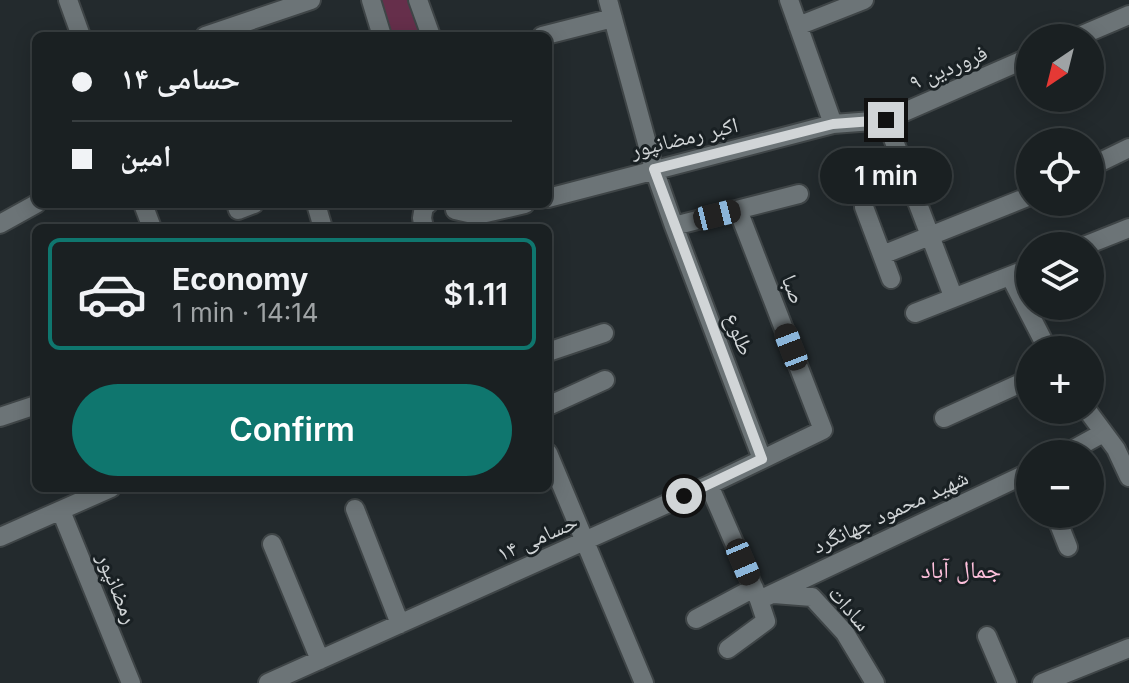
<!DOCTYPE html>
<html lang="en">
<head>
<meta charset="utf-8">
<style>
	:root { --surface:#1a2022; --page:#23282a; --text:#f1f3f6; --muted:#9fa3a5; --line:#383e40; --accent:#0f766e }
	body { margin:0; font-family:Inter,"Noto Naskh Arabic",sans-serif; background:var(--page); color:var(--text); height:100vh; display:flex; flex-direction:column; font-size:30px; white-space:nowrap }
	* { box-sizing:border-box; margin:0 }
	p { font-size:26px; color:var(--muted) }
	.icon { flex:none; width:44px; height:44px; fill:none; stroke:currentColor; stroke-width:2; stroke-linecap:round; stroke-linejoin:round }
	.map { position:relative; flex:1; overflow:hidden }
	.panel { position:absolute; left:32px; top:224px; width:520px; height:268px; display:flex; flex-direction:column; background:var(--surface); border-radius:12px; box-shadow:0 4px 20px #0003,0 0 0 2px var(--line) }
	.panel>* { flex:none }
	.banner { position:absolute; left:32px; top:32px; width:520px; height:176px; border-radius:12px; box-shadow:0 4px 20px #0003,0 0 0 2px var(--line); display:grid; align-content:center; height:176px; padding:0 40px; background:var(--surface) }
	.needle { width:52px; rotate:215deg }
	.tools { position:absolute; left:1016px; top:24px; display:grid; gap:16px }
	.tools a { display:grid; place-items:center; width:88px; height:88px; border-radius:50%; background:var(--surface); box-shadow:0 4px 20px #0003,0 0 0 2px var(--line); font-size:40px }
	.end { position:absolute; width:36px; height:36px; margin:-18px; border:10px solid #d1d5d7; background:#111; box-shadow:0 0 0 4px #111 }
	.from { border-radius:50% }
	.bubble { position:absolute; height:56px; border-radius:28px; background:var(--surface); box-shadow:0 4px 20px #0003,0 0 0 2px var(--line); font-size:26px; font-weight:600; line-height:56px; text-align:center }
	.car { position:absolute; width:24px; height:48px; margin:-24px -12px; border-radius:10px; box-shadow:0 0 6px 2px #0007; background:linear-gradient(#222 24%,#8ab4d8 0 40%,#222 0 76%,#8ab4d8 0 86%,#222 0) }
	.banner b { display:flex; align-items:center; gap:28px; height:76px; font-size:30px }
	.banner b+b { border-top:2px solid var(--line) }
	.banner i { width:20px; height:20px; background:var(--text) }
	ul { padding:14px 0 0; list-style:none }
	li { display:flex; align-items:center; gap:24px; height:112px; margin:0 16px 12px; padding:0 24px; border:4px solid transparent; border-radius:12px }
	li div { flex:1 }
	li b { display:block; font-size:30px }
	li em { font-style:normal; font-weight:600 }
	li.current { border-color:var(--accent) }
	li>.icon { width:72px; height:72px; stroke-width:1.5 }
	.button { display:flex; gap:16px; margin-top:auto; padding:16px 40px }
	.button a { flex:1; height:92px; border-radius:48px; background:var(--accent); color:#fff; font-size:32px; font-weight:600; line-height:92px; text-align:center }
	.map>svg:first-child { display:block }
</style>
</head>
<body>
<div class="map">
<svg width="1129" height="683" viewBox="0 0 1129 683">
	<rect width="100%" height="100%" fill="#232a2d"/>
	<path fill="#662f4b" d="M378,0H409L423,36H387Z"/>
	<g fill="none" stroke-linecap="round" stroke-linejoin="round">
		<g stroke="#3f4547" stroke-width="22">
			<path id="minor" d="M68,0L81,36
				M371,0L382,36
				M418,0L431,36
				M608,0L654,169L674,226L799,194
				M789,0L833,124
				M798,26L864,0
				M205,36L311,0
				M542,36L613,18
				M1075,38L1129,15
				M886,120L953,296
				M1090,167L1129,148
				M548,198L833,124L886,120L1030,57
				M143,204L152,228
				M236,204L238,210L254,204
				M316,204L323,228
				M864,207L891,279
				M455,210L477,215L525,204
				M0,224L36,204
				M674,226L762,459
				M424,228L422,218L424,206L428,204
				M1084,246L1129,228
				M882,255L1030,196
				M1010,276L1048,350
				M915,313L1030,268
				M548,352L604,333
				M548,406L605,380
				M1087,410L1116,449L1129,477
				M0,417L36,405
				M944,418L1030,379
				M548,453L644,683
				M1065,454L1103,433
				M709,485L759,600L1030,472
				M355,509L400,624
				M61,511L131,683
				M1055,514L1068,547
				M0,537L111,488
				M272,544L320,660
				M774,594L812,597L845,633L875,683
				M696,619L754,588
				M987,636L1007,683
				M728,649L766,621L759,600
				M268,683L709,485L823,430L738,210
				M1042,683L1129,648"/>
		</g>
		<use href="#minor" stroke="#6c7477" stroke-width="18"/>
	</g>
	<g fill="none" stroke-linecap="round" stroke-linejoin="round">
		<path stroke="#d1d5d7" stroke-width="10" d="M684,496L762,459L654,169L833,124L886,120"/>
	</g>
	<g text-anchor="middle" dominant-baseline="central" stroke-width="6" stroke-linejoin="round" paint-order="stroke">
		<g font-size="22" fill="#d1d5d7" stroke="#192023">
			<text transform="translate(948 67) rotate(-23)">فروردین ۹</text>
			<text transform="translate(684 137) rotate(-14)">اکبر رمضانپور</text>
			<text transform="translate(794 289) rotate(69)">صبا</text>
			<text transform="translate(740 334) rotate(69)">طلوع</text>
			<text transform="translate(890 511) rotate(-25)">شهید محمود جهانگرد</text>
			<text transform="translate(537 537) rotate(-24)">حسامی ۱۴</text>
			<text transform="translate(118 588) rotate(68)">رمضانپور</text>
			<text transform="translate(850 608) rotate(49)">سادات</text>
		</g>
		<g font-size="24" fill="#fec0dc" stroke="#192023">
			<text x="961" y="569">جمال آباد</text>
		</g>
	</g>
</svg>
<div class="tools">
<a><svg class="needle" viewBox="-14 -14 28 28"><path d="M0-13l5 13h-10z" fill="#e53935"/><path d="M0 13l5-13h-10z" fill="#9fa3a5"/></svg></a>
<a><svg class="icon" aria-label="locate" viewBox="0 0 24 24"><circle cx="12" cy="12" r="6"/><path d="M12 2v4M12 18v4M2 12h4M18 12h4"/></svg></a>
<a><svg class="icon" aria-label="layers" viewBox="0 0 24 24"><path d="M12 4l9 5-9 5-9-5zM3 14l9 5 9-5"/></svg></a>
<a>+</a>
<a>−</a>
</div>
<i class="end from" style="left:684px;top:496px"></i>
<i class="end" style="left:886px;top:120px"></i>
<div class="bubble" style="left:820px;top:148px;width:132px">1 min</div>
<i class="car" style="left:717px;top:215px;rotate:76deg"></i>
<i class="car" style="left:791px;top:347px;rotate:339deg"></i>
<i class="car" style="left:743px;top:562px;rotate:157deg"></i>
<div class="banner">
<b><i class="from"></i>حسامی ۱۴</b>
<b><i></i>امین</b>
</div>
<section class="panel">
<ul>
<li class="current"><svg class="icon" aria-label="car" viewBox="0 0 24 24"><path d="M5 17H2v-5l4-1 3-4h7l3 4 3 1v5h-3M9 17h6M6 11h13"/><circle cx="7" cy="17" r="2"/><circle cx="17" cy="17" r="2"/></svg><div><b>Economy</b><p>1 min · 14:14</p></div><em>$1.11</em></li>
</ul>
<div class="button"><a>Confirm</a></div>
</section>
</div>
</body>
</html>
